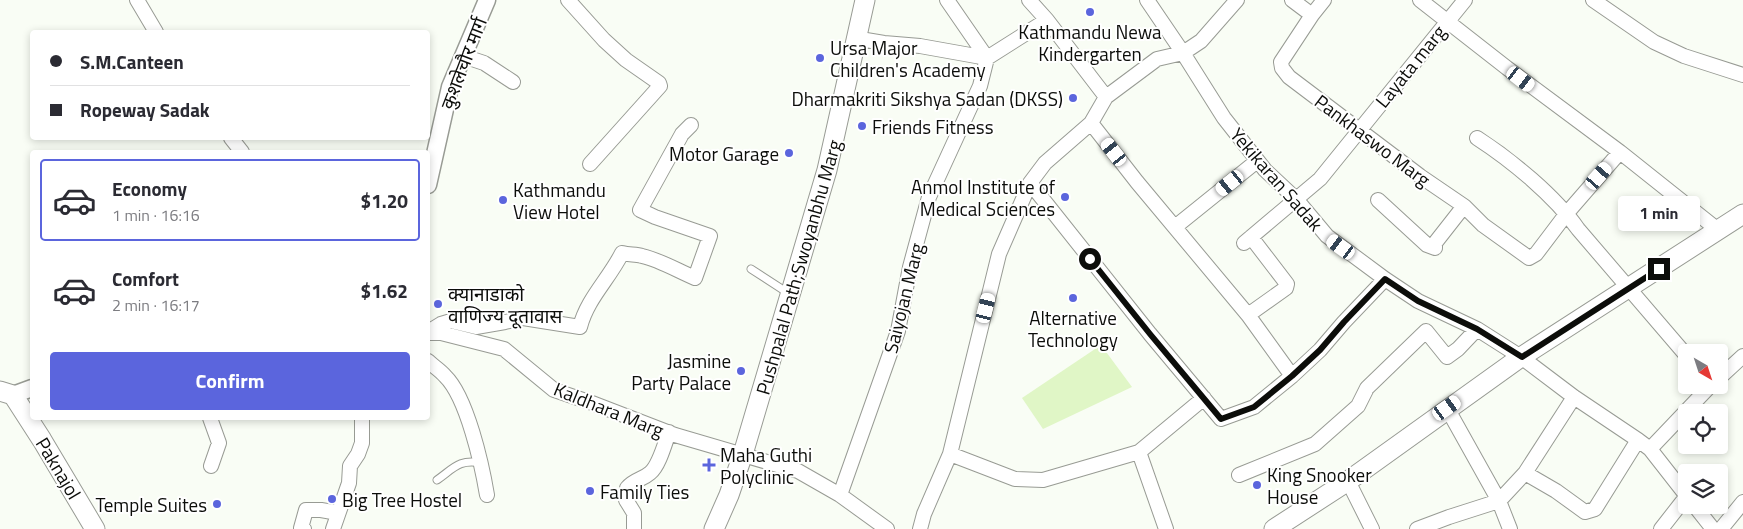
<!DOCTYPE html>
<html lang="en">
<head>
<meta charset="utf-8">
<style>
	:root { --surface:#fff; --page:#f7f7f7; --text:#2b2b33; --muted:#7c7c81; --line:#e1e1e2; --accent:#5b65dd }
	body { margin:0; font-family:"Titillium Web","Noto Sans Devanagari",sans-serif; background:var(--page); color:var(--text); height:100vh; display:flex; flex-direction:column; font-size:19px; white-space:nowrap }
	* { box-sizing:border-box; margin:0 }
	p { font-size:16px; color:var(--muted) }
	.icon { flex:none; width:28px; height:28px; fill:none; stroke:currentColor; stroke-width:2; stroke-linecap:round; stroke-linejoin:round }
	.map { position:relative; flex:1; overflow:hidden }
	.drawer { position:absolute; left:30px; top:150px; width:400px; height:270px; display:flex; flex-direction:column; background:var(--surface); border-radius:5px; box-shadow:0 2px 8px #0003 }
	.drawer>* { flex:none }
	.guide { position:absolute; left:30px; top:30px; width:400px; height:110px; border-radius:5px; box-shadow:0 2px 8px #0003; display:grid; align-content:center; height:110px; padding:0 20px; background:var(--surface) }
	.needle { width:32px; rotate:141deg }
	.tools { position:absolute; left:1678px; top:344px; display:grid; gap:10px }
	.tools a { display:grid; place-items:center; width:50px; height:50px; border-radius:5px; background:var(--surface); box-shadow:0 2px 8px #0003; font-size:25px }
	.end { position:absolute; width:22px; height:22px; margin:-11px; border:6px solid #0c0d0a; background:#fff; box-shadow:0 0 0 2px #fff }
	.from { border-radius:50% }
	.bubble { position:absolute; height:35px; border-radius:5px; background:var(--surface); box-shadow:0 2px 8px #0003; font-size:16px; font-weight:700; line-height:35px; text-align:center }
	.car { position:absolute; width:15px; height:30px; margin:-15px -8px; border-radius:6px; box-shadow:0 0 4px 1px #0007; background:linear-gradient(#fff 24%,#345 0 40%,#fff 0 76%,#345 0 86%,#fff 0) }
	.guide b { display:flex; align-items:center; gap:18px; height:48px; font-size:19px }
	.guide b+b { border-top:1px solid var(--line) }
	.guide i { width:12px; height:12px; background:var(--text) }
	ul { padding:9px 0 0; list-style:none }
	li { display:flex; align-items:center; gap:15px; height:82px; margin:0 10px 8px; padding:0 10px; border:2px solid transparent; border-radius:5px }
	li div { flex:1 }
	li b { display:block; font-size:19px }
	li em { font-style:normal; font-weight:700 }
	li.active { border-color:var(--accent) }
	li>.icon { width:45px; height:45px; stroke-width:1.5 }
	.action { display:flex; gap:10px; margin-top:auto; padding:10px 20px }
	.action a { flex:1; height:58px; border-radius:5px; background:var(--accent); color:#fff; font-size:20px; font-weight:700; line-height:58px; text-align:center }
	.map>svg:first-child { display:block }
</style>
</head>
<body>
<div class="map">
<svg width="1743" height="529" viewBox="0 0 1743 529">
	<rect width="100%" height="100%" fill="#f9fdf5"/>
	<path fill="#e0f6c6" d="M1101,345L1132,387L1043,429L1022,398Z"/>
	<g fill="none" stroke-linecap="round" stroke-linejoin="round">
		<g stroke="#989b94" stroke-width="9">
			<path id="service" d="M751,269L788,293
				M437,480C454,468 459,459 481,463"/>
		</g>
		<g stroke="#989b94" stroke-width="16">
			<path id="minor" d="M137,0L156,32
				M568,0L604,40L626,60L659,83L660,86L590,164
				M947,0L987,58
				M1029,0L1047,20L1106,97
				M1147,0L1183,53L1224,118L1265,170L1296,199L1327,236L1385,279L1418,301L1477,329L1521,357L1574,397L1638,440L1650,449L1686,495
				M1292,0L1312,15
				M1324,0L1312,15L1281,62L1282,68L1289,77L1420,176L1464,206L1483,225L1529,258L1536,254L1567,213L1620,152
				M1420,0L1507,68L1620,152L1718,230
				M1593,0L1654,42L1684,56L1743,75
				M855,48L866,40L884,43L920,46L987,58
				M463,56L484,63L513,82
				M1091,123L1137,182L1248,315L1292,376
				M231,138L242,152
				M1477,138C1511,160 1555,196 1578,229L1686,355
				M1030,183L1150,334L1221,419L1254,407L1292,376L1320,350L1344,322L1385,279
				M1378,200L1427,245L1435,248V243L1464,206
				M1175,227L1257,161
				M1244,243L1320,179L1465,0
				M1248,315L1286,288L1287,284L1251,237
				M428,332L441,324L451,321L476,327L505,322L523,318L580,327C587,299 609,279 622,253C629,255 636,254 642,256C660,260 678,271 695,278L710,236L655,217L640,210L682,134L691,125
				M428,333H441L504,349L554,390L592,403L675,435L798,471L840,495L887,529
				M428,361C433,366 440,370 445,376C467,397 482,465 487,495
				M1719,378L1743,356
				M1447,408L1499,501L1510,529
				M210,418L219,443L211,466
				M1650,449L1711,385
				M1139,452L1166,529
				M950,454L1015,479L1043,480L1139,452L1204,398
				M1525,473L1574,397
				M1239,475L1315,444L1358,406L1367,388L1426,331L1447,357L1458,349L1477,329
				M1348,481L1372,529
				M840,495L898,331L910,267L929,197L980,86L987,58L1047,20
				M1694,505L1713,529
				M304,529L301,528L306,510H321L338,513
				M333,529L349,483L350,466L358,454L362,443V418
				M634,529V513L626,500L627,488C635,479 642,480 650,473C659,466 665,443 669,432
				M920,529L924,514L950,454L999,254L1030,183L1045,163L1091,123L1106,97L1157,59L1183,53L1201,41L1237,0
				M1417,529L1449,517L1499,501L1525,473L1556,491L1585,512L1595,509L1638,440
				M1661,529L1686,497
				M1721,529L1743,502"/>
		</g>
		<g stroke="#989b94" stroke-width="19">
			<path id="tertiary" d="M428,185L450,87L487,0
				M13,395L32,388"/>
		</g>
		<g stroke="#989b94" stroke-width="21">
			<path id="secondary" d="M0,391L13,395L42,440L95,529
				M714,529L729,495L743,454L827,170L865,0
				M1274,529L1348,481L1521,357L1743,214"/>
		</g>
		<use href="#service" stroke="#fff" stroke-width="7"/>
		<use href="#minor" stroke="#fff" stroke-width="14"/>
		<use href="#tertiary" stroke="#fff" stroke-width="16"/>
		<use href="#secondary" stroke="#fff" stroke-width="19"/>
	</g>
	<g fill="none" stroke-linecap="round" stroke-linejoin="round">
		<path stroke="#0c0d0a" stroke-width="6" d="M1090,259L1150,334L1221,419L1254,407L1292,376L1320,350L1344,322L1385,279L1418,301L1477,329L1522,357L1659,269"/>
	</g>
	<g fill="#5b65dd" stroke="#fff" stroke-width="2">
		<circle cx="1090" cy="12" r="5"/>
		<circle cx="820" cy="58" r="5"/>
		<circle cx="1073" cy="98" r="5"/>
		<circle cx="862" cy="126" r="5"/>
		<circle cx="789" cy="153" r="5"/>
		<circle cx="1065" cy="197" r="5"/>
		<circle cx="503" cy="200" r="5"/>
		<circle cx="1073" cy="298" r="5"/>
		<circle cx="438" cy="304" r="5"/>
		<circle cx="741" cy="371" r="5"/>
		<path d="M706.5 457.5h5v5h5v5h-5v5h-5v-5h-5v-5h5z"/>
		<circle cx="1257" cy="485" r="5"/>
		<circle cx="590" cy="491" r="5"/>
		<circle cx="332" cy="499" r="5"/>
		<circle cx="217" cy="504" r="5"/>
	</g>
	<g text-anchor="middle" dominant-baseline="central" stroke-width="4" stroke-linejoin="round" paint-order="stroke">
		<g font-size="19" fill="#0c0d0a" stroke="#fff" text-anchor="start">
			<text x="1090" y="31" text-anchor="middle">Kathmandu Newa<tspan x="1090" dy="22">Kindergarten</tspan></text>
			<text x="830" y="47">Ursa Major<tspan x="830" dy="22">Children's Academy</tspan></text>
			<text x="1063" y="98" text-anchor="end">Dharmakriti Sikshya Sadan (DKSS)</text>
			<text x="872" y="126">Friends Fitness</text>
			<text x="779" y="153" text-anchor="end">Motor Garage</text>
			<text x="1055" y="186" text-anchor="end">Anmol Institute of<tspan x="1055" dy="22">Medical Sciences</tspan></text>
			<text x="513" y="189">Kathmandu<tspan x="513" dy="22">View Hotel</tspan></text>
			<text x="448" y="293">क्यानाडाको<tspan x="448" dy="22">वाणिज्य दूतावास</tspan></text>
			<text x="1073" y="317" text-anchor="middle">Alternative<tspan x="1073" dy="22">Technology</tspan></text>
			<text x="731" y="360" text-anchor="end">Jasmine<tspan x="731" dy="22">Party Palace</tspan></text>
			<text x="720" y="454">Maha Guthi<tspan x="720" dy="22">Polyclinic</tspan></text>
			<text x="1267" y="474">King Snooker<tspan x="1267" dy="22">House</tspan></text>
			<text x="600" y="491">Family Ties</text>
			<text x="342" y="499">Big Tree Hostel</text>
			<text x="207" y="504" text-anchor="end">Temple Suites</text>
		</g>
		<g font-size="19" fill="#0c0d0a" stroke="#fff">
			<text transform="translate(463 63) rotate(-69)">कुशलेचौर मार्ग</text>
			<text transform="translate(1410 66) rotate(-51)">Layata marg</text>
			<text transform="translate(1373 140) rotate(37)">Pankhaswo Marg</text>
			<text transform="translate(1277 179) rotate(49)">Yekikaran Sadak</text>
			<text transform="translate(798 267) rotate(-74)">Pushpalal Path;Swoyanbhu Marg</text>
			<text transform="translate(903 298) rotate(-76)">Saiyojan Marg</text>
			<text transform="translate(609 409) rotate(22)">Kaldhara Marg</text>
			<text transform="translate(59 468) rotate(59)">Paknajol</text>
		</g>
	</g>
</svg>
<div class="tools">
<a><svg class="needle" viewBox="-14 -14 28 28"><path d="M0-13l5 13h-10z" fill="#e53935"/><path d="M0 13l5-13h-10z" fill="#7c7c81"/></svg></a>
<a><svg class="icon" aria-label="locate" viewBox="0 0 24 24"><circle cx="12" cy="12" r="6"/><path d="M12 2v4M12 18v4M2 12h4M18 12h4"/></svg></a>
<a><svg class="icon" aria-label="layers" viewBox="0 0 24 24"><path d="M12 4l9 5-9 5-9-5zM3 14l9 5 9-5"/></svg></a>
</div>
<i class="end from" style="left:1090px;top:259px"></i>
<i class="end" style="left:1659px;top:269px"></i>
<div class="bubble" style="left:1618px;top:196px;width:82px">1 min</div>
<i class="car" style="left:1521px;top:79px;rotate:127deg"></i>
<i class="car" style="left:1114px;top:152px;rotate:322deg"></i>
<i class="car" style="left:1599px;top:176px;rotate:41deg"></i>
<i class="car" style="left:1230px;top:183px;rotate:231deg"></i>
<i class="car" style="left:1341px;top:247px;rotate:306deg"></i>
<i class="car" style="left:986px;top:308px;rotate:14deg"></i>
<i class="car" style="left:1447px;top:408px;rotate:55deg"></i>
<div class="guide">
<b><i class="from"></i>S.M.Canteen</b>
<b><i></i>Ropeway Sadak</b>
</div>
<section class="drawer">
<ul>
<li class="active"><svg class="icon" aria-label="car" viewBox="0 0 24 24"><path d="M5 17H2v-5l4-1 3-4h7l3 4 3 1v5h-3M9 17h6M6 11h13"/><circle cx="7" cy="17" r="2"/><circle cx="17" cy="17" r="2"/></svg><div><b>Economy</b><p>1 min · 16:16</p></div><em>$1.20</em></li>
<li><svg class="icon" aria-label="car" viewBox="0 0 24 24"><path d="M5 17H2v-5l4-1 3-4h7l3 4 3 1v5h-3M9 17h6M6 11h13"/><circle cx="7" cy="17" r="2"/><circle cx="17" cy="17" r="2"/></svg><div><b>Comfort</b><p>2 min · 16:17</p></div><em>$1.62</em></li>
</ul>
<div class="action"><a>Confirm</a></div>
</section>
</div>
</body>
</html>
